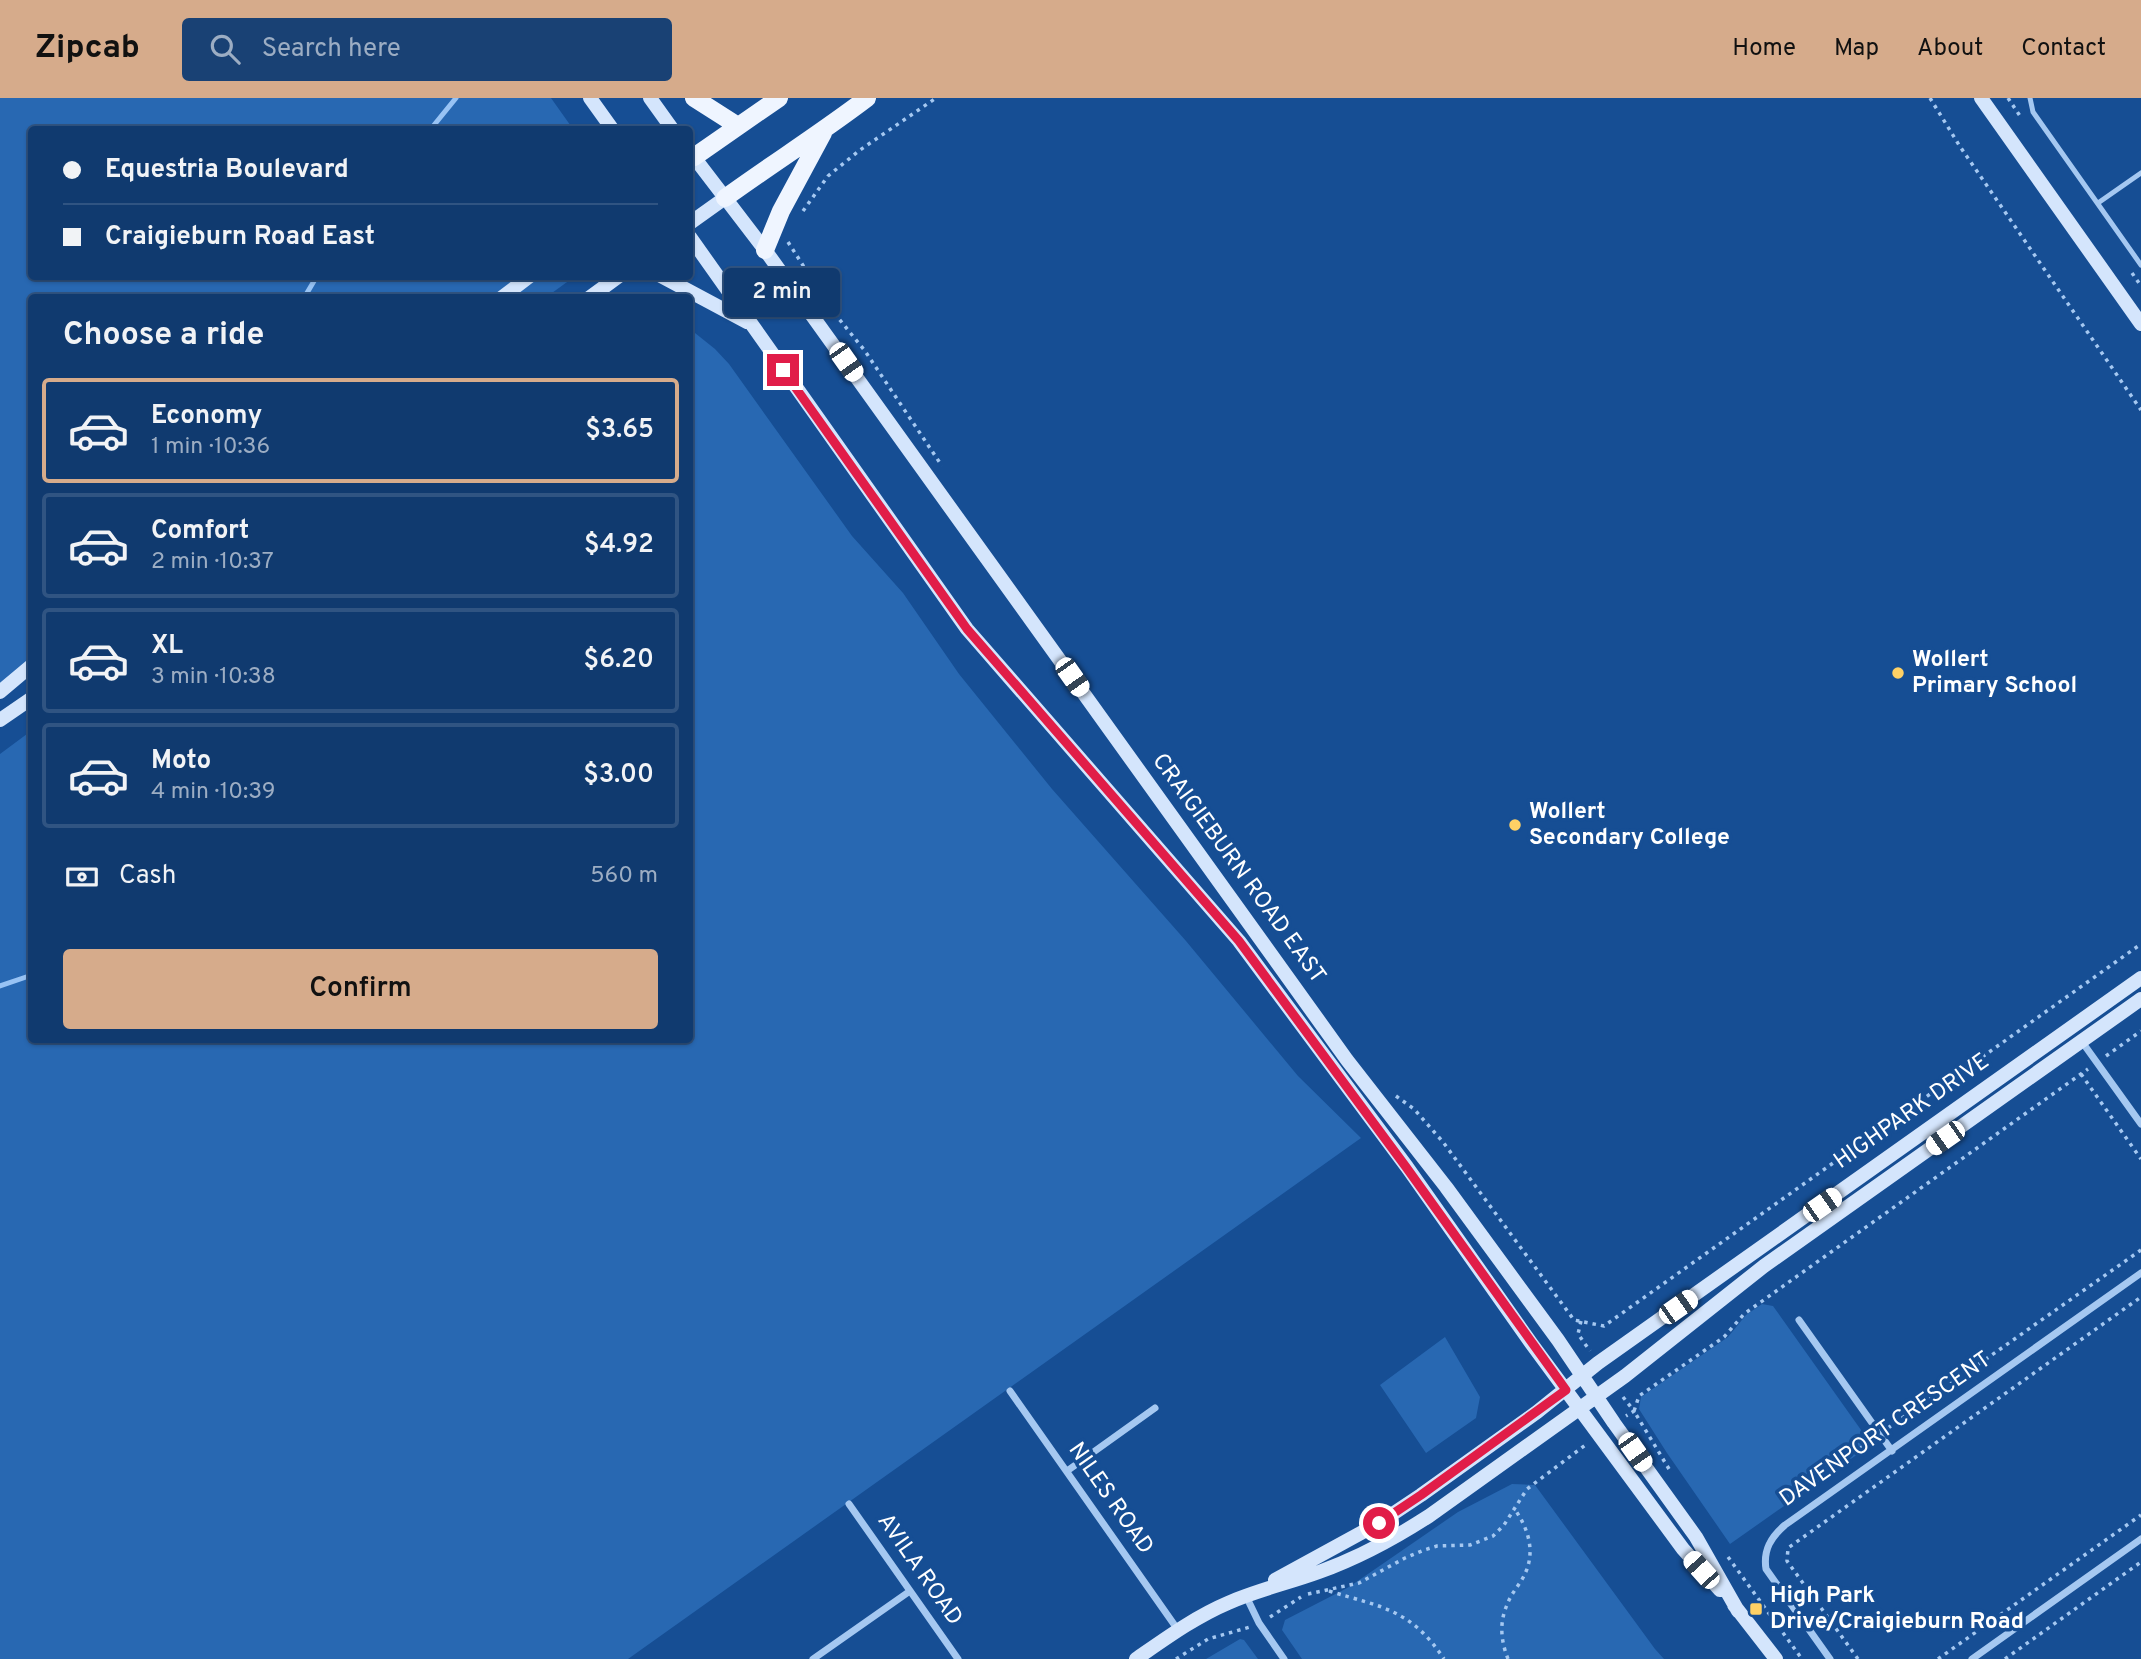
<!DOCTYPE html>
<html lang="en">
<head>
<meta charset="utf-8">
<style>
	:root { --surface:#103a6f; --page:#194174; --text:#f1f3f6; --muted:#9cadc3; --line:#305482; --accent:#d6ab8b }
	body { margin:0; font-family:Overpass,sans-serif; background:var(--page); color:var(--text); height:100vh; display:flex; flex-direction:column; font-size:26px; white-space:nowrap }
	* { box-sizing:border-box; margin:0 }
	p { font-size:23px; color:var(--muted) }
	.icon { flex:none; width:38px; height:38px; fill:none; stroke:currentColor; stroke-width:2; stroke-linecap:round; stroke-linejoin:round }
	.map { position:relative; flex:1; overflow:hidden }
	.details { position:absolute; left:28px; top:196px; width:665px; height:749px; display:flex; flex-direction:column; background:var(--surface); border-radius:7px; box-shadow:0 2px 5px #0004,0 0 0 2px var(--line) }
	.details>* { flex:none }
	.hud { position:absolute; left:28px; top:28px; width:665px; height:154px; border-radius:7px; box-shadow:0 2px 5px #0004,0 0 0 2px var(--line); display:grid; align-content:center; height:154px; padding:0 35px; background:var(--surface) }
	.end { position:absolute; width:32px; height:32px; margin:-16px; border:9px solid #e11d48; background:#fff; box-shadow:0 0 0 4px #fff }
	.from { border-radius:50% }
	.bubble { position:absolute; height:49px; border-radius:7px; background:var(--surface); box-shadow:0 2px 5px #0004,0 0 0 2px var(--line); font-size:23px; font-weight:600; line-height:49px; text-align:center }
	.car { position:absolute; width:21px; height:42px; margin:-21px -10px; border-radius:9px; box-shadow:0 0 5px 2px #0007; background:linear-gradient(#fff 24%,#345 0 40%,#fff 0 76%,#345 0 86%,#fff 0) }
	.hud b { display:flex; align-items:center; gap:24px; height:66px; font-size:26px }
	.hud b+b { border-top:2px solid var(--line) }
	.hud i { width:18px; height:18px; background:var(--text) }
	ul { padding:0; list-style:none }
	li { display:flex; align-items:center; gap:21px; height:105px; margin:0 14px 10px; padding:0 21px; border:4px solid var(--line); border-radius:7px }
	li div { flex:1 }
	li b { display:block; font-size:26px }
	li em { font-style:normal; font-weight:600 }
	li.selected { border-color:var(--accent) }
	li>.icon { width:63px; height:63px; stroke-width:1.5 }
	h2 { padding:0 35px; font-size:32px; line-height:84px }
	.pay { display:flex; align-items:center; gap:18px; height:77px; padding:0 35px; font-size:26px }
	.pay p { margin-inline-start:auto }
	.cta { display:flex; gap:14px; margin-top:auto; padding:14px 35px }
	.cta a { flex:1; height:80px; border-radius:7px; background:var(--accent); color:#111; font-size:28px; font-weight:600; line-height:80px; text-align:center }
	header { display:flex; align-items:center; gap:42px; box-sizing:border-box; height:98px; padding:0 35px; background:var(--accent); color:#111 }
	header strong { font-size:33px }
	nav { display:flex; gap:38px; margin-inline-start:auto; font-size:24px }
	.search { width:490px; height:63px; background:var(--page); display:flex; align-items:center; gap:18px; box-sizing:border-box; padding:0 24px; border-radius:7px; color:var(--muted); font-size:26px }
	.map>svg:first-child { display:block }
</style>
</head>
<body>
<header>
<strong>Zipcab</strong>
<div class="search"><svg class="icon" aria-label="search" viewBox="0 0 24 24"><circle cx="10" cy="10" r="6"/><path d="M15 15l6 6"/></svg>Search here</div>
<nav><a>Home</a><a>Map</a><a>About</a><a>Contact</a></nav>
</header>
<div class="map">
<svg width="2141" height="1561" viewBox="0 0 2141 1561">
	<rect width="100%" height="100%" fill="#164e94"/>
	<path fill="#2868b2" d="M0,0H551L573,31L32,32V178L574,179L545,200H32L31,568L0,590Z
		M690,231L715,251L729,266L852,438L903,495L959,576L1052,691L1186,843L1298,978L1361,1040L628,1561H0V656L31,633L32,942H690Z
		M1762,1206L1773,1208L1866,1339L1865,1351L1730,1446L1667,1355L1639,1311L1641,1299L1728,1239L1746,1217Z
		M1445,1239L1480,1299L1476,1320L1426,1355L1380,1287Z
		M1512,1386L1535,1387L1655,1551L1664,1561H1302L1282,1532L1285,1522L1349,1489L1458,1414Z
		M1240,1541L1244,1542L1258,1561H1206Z"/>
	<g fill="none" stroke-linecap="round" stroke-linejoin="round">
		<path stroke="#98c3f4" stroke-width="5" d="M430,32L456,0
			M304,200L317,178
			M0,888L32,877"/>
		<path stroke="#a5c8f1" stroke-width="3.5" stroke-dasharray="3.5 5" stroke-linecap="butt" d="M1930,0L1959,47L2141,312
			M2008,0L2022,21
			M803,113L828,78L860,52L936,0
			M788,144L831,211L865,253L942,368
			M2132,175L2141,188
			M2106,958L2141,933
			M2081,976L2141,1061
			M1396,998L1414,1011L1443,1044L1574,1222L1604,1228L2141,846
			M1581,1223L1578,1236L1590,1253
			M1623,1299L1634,1313L1626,1318
			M1888,1330L2141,1152
			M1863,1356L1859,1351L1871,1343
			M1669,1371L1634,1313L1639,1298L1724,1239L1744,1216L2088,971
			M1728,1459L1802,1561
			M1329,1493C1381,1509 1411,1511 1444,1561
			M1308,1496L1359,1485L1405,1460L1424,1452L1437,1448L1470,1447L1493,1438L1504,1427L1527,1391L1588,1345
			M1270,1519L1301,1499
			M1176,1561L1208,1541L1250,1529
			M1508,1561C1501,1543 1499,1525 1507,1507C1510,1498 1516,1491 1521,1483C1537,1458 1530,1433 1514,1410
			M1858,1561L1787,1463L1788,1450L2141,1199
			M1938,1561L2141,1417
			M2005,1561L2141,1464"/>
		<path stroke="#a5c8f1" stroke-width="5" d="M2030,0L2033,14L2141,167
			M2098,105L2141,75"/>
		<path stroke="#a5c8f1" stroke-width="7" d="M2080,941L2141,1026
			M1799,1222L1892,1353
			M1010,1293L1178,1532
			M1067,1373L1155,1310
			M849,1406L958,1561
			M1246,1498L1259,1525L1284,1561
			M813,1561L910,1493
			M1830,1561L1766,1471C1763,1452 1771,1439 1785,1427L2141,1175
			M1972,1561L2141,1441"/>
		<path stroke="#d4e5fc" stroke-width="14" d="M590,0L613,32
			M650,0L673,32
			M1981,0L2141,226
			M690,54L765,152L1347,962L1446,1089L1558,1242L1614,1325L1696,1439L1738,1513
			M690,125L725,100
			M690,139L967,531L1239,843L1407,1069L1531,1245L1683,1451L1720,1492
			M661,178L747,224
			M501,200L530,178
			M589,200L619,178
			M0,594L32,567
			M0,622L32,600
			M1275,1482L1379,1425L1421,1397L1537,1314L1598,1265L2141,880
			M1734,1507L1776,1561
			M1136,1561C1165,1541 1195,1519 1228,1505C1257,1492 1289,1485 1319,1474C1358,1460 1395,1440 1429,1418L1625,1278L1764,1168L2141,901"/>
		<path stroke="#eff5ff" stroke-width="18" d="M694,0L738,28
			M694,59L779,0
			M725,100C772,66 821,35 867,0
			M765,152L781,113L823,35"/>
	</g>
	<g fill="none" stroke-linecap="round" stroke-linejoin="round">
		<path stroke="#e11d48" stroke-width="9" d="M783,272L967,531L1239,843L1406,1069L1566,1292L1421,1397L1379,1425"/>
	</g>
	<g fill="#ffd165" stroke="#164e94" stroke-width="2.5">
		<circle cx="1898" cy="575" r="7"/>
		<circle cx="1515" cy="727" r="7"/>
		<rect x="1749" y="1504" width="14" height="14" rx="3.5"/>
	</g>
	<g text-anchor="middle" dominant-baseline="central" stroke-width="7" stroke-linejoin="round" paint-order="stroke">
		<g font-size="23" font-weight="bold" fill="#fff" stroke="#164e94" text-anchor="start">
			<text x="1912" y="562">Wollert<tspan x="1912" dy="26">Primary School</tspan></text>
			<text x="1529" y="714">Wollert<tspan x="1529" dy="26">Secondary College</tspan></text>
			<text x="1770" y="1498">High Park<tspan x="1770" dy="26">Drive/Craigieburn Road</tspan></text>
		</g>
		<g font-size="23" fill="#fff" stroke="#164e94">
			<text transform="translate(1238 771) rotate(54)">CRAIGIEBURN ROAD EAST</text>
			<text transform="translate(1912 1014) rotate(-35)">HIGHPARK DRIVE</text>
			<text transform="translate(1886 1332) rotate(-35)">DAVENPORT CRESCENT</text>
			<text transform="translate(1110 1401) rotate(55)">NILES ROAD</text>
			<text transform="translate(919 1472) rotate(55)">AVILA ROAD</text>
		</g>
	</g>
</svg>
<i class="end from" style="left:1379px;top:1425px"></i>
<i class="end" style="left:783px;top:272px"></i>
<div class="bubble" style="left:724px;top:170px;width:116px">2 min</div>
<i class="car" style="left:846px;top:264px;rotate:145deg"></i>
<i class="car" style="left:1072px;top:579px;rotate:145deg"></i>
<i class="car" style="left:1945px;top:1040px;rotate:235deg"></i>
<i class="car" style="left:1822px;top:1107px;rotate:55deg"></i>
<i class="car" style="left:1678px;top:1209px;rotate:55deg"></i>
<i class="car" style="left:1635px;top:1354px;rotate:145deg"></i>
<i class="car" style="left:1701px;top:1472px;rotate:318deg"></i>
<div class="hud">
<b><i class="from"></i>Equestria Boulevard</b>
<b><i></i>Craigieburn Road East</b>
</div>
<section class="details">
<h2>Choose a ride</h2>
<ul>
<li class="selected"><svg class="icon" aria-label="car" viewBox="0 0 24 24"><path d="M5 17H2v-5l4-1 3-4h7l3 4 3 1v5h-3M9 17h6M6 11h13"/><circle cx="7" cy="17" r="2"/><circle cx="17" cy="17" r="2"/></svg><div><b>Economy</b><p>1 min · 10:36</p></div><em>$3.65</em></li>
<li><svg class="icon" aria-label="car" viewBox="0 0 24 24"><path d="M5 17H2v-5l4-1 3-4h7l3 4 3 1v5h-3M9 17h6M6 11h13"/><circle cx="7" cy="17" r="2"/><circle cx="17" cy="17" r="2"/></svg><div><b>Comfort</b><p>2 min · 10:37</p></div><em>$4.92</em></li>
<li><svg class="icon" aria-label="car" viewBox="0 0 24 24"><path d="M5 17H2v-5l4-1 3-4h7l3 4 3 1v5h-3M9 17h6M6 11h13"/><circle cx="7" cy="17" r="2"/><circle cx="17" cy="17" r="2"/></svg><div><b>XL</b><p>3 min · 10:38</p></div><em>$6.20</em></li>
<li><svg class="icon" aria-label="car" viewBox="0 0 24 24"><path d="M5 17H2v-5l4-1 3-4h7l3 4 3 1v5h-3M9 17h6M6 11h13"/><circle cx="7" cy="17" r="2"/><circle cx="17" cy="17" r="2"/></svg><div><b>Moto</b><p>4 min · 10:39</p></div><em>$3.00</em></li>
</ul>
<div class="pay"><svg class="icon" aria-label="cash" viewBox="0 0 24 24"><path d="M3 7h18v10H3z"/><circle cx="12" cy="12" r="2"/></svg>Cash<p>560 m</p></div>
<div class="cta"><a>Confirm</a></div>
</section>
</div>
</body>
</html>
